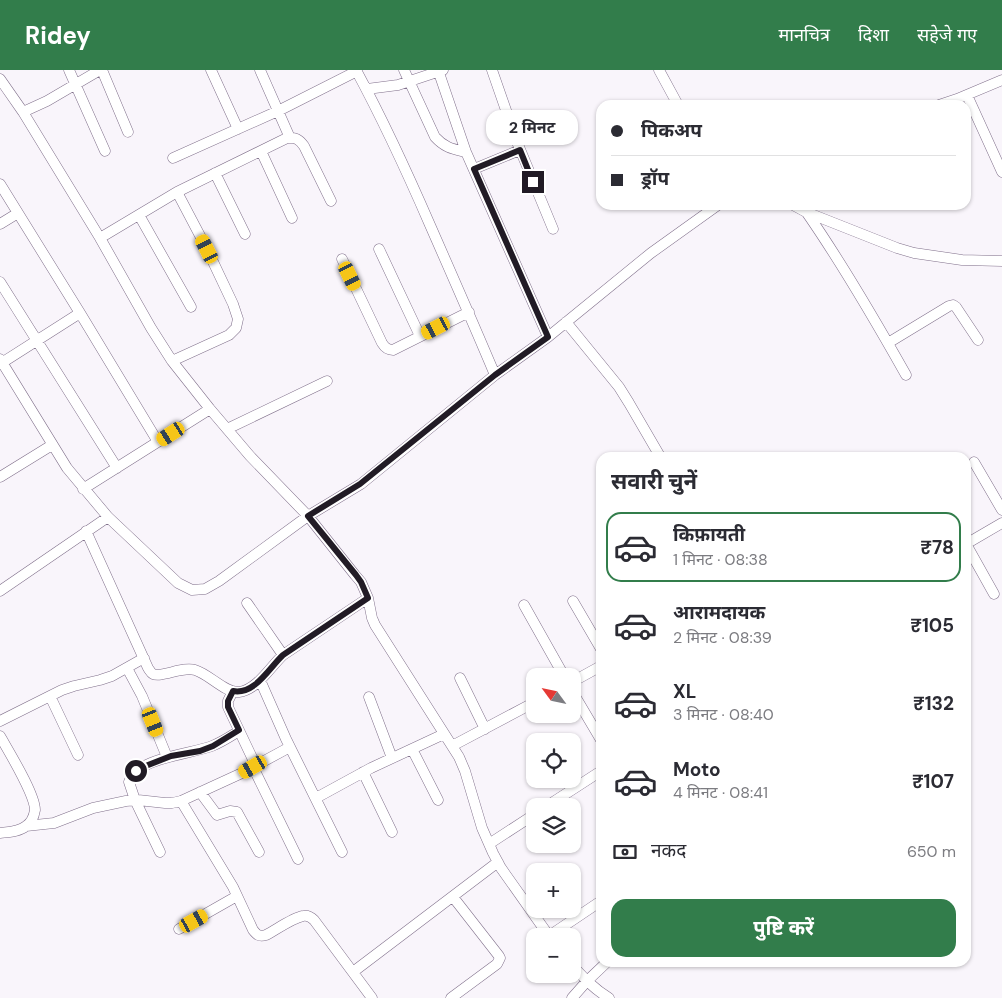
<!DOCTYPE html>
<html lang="hi">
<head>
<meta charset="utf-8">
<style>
	:root { --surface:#fff; --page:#f7f7f7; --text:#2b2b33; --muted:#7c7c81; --line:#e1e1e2; --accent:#327d4b }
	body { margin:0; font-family:"DM Sans","Noto Sans Devanagari",sans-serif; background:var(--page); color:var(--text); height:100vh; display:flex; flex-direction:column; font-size:19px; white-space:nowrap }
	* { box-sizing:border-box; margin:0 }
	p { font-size:16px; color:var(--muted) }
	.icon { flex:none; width:28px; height:28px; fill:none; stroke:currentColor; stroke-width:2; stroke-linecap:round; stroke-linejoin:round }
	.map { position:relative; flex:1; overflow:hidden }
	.side { position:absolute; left:596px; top:382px; width:375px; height:515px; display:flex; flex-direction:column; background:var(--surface); border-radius:15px; box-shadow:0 1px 4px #0004 }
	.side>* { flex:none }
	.top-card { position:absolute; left:596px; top:30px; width:375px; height:110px; border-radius:15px; box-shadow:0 1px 4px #0004; display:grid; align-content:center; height:110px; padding:0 15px; background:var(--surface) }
	.needle { width:32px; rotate:303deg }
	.buttons { position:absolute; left:526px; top:598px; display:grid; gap:10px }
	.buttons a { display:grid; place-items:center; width:55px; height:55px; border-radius:10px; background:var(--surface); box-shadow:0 1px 4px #0004; font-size:25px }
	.end { position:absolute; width:22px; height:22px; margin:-11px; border:6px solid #211b25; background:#fff; box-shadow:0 0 0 2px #fff }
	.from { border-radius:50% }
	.bubble { position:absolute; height:35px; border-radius:15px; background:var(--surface); box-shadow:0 1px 4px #0004; font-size:16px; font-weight:700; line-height:35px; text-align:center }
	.car { position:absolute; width:15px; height:30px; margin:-15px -8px; border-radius:6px; box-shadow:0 0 4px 1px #0007; background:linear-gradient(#f5c518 24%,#345 0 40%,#f5c518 0 76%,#345 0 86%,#f5c518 0) }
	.top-card b { display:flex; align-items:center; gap:18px; height:48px; font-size:19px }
	.top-card b+b { border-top:1px solid var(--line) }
	.top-card i { width:12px; height:12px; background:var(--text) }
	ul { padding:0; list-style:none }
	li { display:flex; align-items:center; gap:15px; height:70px; margin:0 10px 8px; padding:0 5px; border:2px solid transparent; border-radius:15px }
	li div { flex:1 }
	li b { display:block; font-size:19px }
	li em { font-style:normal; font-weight:700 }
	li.current { border-color:var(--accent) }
	li>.icon { width:45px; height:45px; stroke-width:1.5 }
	h2 { padding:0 15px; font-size:22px; line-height:60px }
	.pay { display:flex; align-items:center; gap:12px; height:55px; padding:0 15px; font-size:19px }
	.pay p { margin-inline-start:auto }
	.cta { display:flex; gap:10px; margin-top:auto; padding:10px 15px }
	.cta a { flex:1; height:58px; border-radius:15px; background:var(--accent); color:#fff; font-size:20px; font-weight:700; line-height:58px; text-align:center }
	header { display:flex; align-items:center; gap:30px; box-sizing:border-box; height:70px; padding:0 25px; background:var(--accent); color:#fff }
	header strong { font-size:24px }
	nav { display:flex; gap:28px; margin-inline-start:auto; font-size:18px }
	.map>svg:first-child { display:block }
</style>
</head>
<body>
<header>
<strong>Ridey</strong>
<nav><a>मानचित्र</a><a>दिशा</a><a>सहेजे गए</a></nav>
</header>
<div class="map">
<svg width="1002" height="928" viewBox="0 0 1002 928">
	<rect width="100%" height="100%" fill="#f9f5fb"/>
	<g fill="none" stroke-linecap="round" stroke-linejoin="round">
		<g stroke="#80708b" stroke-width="11">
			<path id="minor" d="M69,0L105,81
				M102,0L128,62
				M211,0L238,59
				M260,0L290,68
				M356,0C383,50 407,102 430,155C452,205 474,255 495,305
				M404,0L435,67C445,78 453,79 466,82
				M438,0L466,82L548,267
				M492,0L517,72L553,159
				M659,0L678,35
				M0,9L23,42L100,168L151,258L172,291L210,339L250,386L308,446L355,505L361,512L368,528L372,548L375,555L459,687L465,701L482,758L493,783L501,798L549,866
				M367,19L398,15L443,0
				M967,25L1002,102
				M939,35L957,29L1002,10
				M23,42L47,31L100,0
				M261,81L292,148
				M173,88L278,41L357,1
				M474,99L520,80
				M215,103L245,164
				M0,114L80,243L158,372
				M793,135L806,142L897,178L914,183L962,190L1002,191
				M807,143C843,195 875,250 906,305
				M139,145L191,237
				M0,154L18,143
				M100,168L177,122L287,68C295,67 299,69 304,76L331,131
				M379,179L420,266
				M342,189L382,273C385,278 388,280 393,280L469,242
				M0,212L117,398
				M566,252L619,317L629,333L661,388
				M888,273L949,236L953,235L956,237L978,270
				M0,289L67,398L108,447L178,513L192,520L205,519L219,511L308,446L361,414L495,305L548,267L651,183L718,135
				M172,291L229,265L236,258L238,249L233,234L207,179L177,122
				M0,294L80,243
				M227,359L327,311
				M974,392L1002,440
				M0,407L52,375
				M83,419L210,339
				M86,461L148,598C150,601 151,603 153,604C161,608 183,596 195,600C209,604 225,623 239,622C257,620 271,596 283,585L368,528
				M966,474L994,524
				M966,474L1002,453
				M0,521L108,447
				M573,531L601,579
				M247,533L283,585
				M524,535L564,606
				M127,598L142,626L167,687
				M460,608L485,659
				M260,610L286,669L342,782
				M572,612L601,596
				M233,621L228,631V637L256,696
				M572,621L601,670
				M50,626L78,685
				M369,627L392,688
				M0,651L62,620L74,616L100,610L112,606L144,588
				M0,666C9,682 35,724 35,740C34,746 31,753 26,756C19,762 8,762 0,763
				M452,676L535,632
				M412,679L438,730
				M253,697L298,789
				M363,702L392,762
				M200,722L217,745L230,741L237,742L259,782
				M316,728L371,698L444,664
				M181,731L233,817L253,860C257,865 259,867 266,865C276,860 292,848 303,846C307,845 311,847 314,850L372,928
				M547,736L601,701
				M26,756L54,753L93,738L126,731L138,730L165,733H172L181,731L242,703L290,677
				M489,774L535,744
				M160,782L135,730L129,712C135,688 192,684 212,676C222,672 231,666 239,661
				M179,859L237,826
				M549,866L601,831
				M572,895C584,908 594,919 609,928
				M353,902L498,792
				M451,928L497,894L500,888L499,886L453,827
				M572,928L587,911L607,892"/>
		</g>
		<use href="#minor" stroke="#fff" stroke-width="10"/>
	</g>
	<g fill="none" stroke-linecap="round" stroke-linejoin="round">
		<path stroke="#211b25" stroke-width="6" d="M136,701L138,699L171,686L200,681L213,676L239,660L228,637V631L233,621C255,625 269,598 283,585L368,528L361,512L356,505L308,446L360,414L495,305L548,267L474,99L520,80L533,112"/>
	</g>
</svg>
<div class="buttons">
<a><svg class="needle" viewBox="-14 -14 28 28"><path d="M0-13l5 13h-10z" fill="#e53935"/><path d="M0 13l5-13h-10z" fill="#7c7c81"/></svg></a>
<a><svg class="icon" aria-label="locate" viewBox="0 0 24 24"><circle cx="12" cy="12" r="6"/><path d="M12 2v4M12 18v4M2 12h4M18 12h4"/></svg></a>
<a><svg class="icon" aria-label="layers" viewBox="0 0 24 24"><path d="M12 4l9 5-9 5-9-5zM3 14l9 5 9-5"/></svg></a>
<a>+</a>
<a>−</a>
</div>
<i class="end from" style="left:136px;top:701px"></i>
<i class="end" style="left:533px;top:112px"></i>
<div class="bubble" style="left:486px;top:40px;width:92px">2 मिनट</div>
<i class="car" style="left:207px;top:179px;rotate:333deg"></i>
<i class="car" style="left:350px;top:206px;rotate:154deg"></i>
<i class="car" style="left:436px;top:258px;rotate:243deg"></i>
<i class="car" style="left:171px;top:364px;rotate:237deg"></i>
<i class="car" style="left:153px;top:652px;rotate:158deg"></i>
<i class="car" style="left:253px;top:697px;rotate:240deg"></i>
<i class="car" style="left:194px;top:851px;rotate:61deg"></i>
<div class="top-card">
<b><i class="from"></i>पिकअप</b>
<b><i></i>ड्रॉप</b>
</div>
<section class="side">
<h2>सवारी चुनें</h2>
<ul>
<li class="current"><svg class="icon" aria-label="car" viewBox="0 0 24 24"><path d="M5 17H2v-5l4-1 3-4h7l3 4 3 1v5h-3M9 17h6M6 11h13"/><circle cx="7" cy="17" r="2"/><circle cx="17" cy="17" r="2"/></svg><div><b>किफ़ायती</b><p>1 मिनट · 08:38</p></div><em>₹78</em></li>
<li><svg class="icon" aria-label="car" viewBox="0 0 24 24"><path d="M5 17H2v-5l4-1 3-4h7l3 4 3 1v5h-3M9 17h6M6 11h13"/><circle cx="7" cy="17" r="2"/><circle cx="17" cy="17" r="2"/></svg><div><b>आरामदायक</b><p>2 मिनट · 08:39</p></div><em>₹105</em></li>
<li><svg class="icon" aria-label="car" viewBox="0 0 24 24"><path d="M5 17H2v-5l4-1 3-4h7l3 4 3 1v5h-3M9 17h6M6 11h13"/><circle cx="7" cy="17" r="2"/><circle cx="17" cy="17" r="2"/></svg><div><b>XL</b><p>3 मिनट · 08:40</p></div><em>₹132</em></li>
<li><svg class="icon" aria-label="car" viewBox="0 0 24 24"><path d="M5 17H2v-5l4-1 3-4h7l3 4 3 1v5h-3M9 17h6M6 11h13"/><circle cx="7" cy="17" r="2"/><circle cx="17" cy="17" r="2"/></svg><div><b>Moto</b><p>4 मिनट · 08:41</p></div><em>₹107</em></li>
</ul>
<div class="pay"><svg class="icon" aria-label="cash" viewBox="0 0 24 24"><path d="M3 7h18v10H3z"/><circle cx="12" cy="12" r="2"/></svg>नकद<p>650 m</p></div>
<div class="cta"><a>पुष्टि करें</a></div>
</section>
</div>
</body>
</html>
